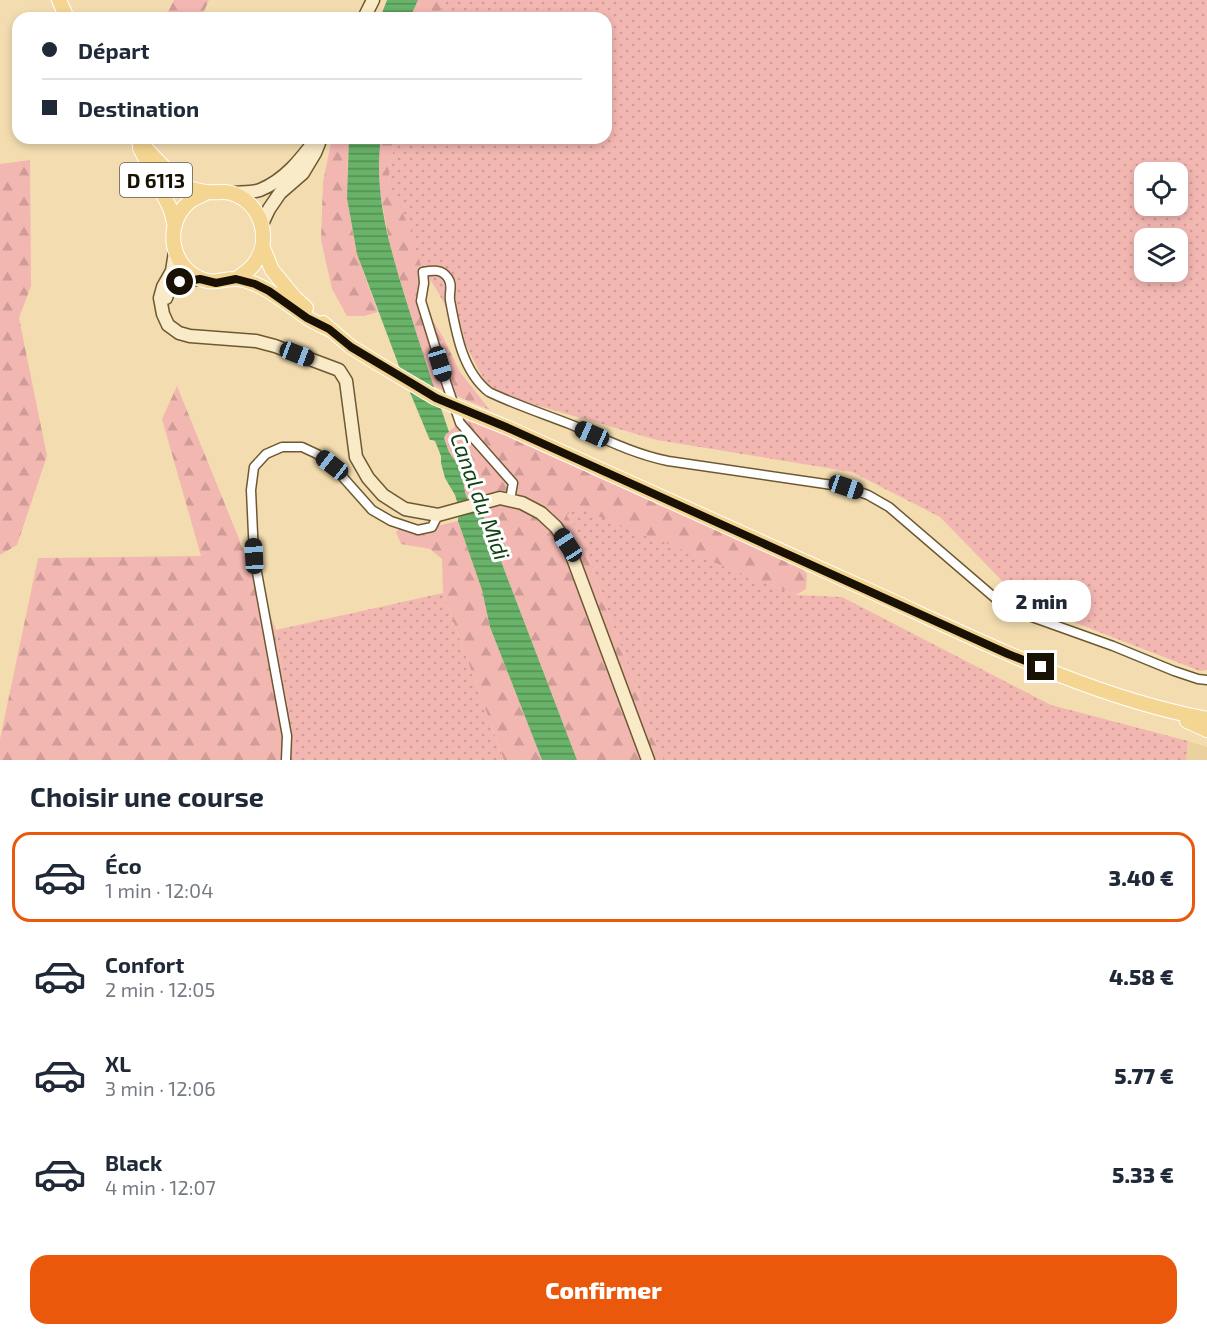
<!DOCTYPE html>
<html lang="fr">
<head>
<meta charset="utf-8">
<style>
	:root { --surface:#fff; --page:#f6f6f7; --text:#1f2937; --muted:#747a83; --line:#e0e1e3; --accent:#ea580c }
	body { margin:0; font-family:"Exo 2",sans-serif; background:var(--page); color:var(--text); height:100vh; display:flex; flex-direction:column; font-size:22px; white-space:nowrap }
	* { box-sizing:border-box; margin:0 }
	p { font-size:20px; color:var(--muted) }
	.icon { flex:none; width:33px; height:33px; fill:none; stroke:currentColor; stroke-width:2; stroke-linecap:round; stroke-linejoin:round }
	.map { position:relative; height:760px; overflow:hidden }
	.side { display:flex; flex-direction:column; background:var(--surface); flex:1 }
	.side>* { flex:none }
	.guide { position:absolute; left:12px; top:12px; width:600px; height:132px; border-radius:18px; box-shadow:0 3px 9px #0003; display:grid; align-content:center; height:132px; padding:0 30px; background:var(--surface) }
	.tools { position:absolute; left:1134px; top:162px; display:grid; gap:12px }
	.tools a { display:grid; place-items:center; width:54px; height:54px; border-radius:12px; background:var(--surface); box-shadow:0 3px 9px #0003; font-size:30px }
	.end { position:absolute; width:27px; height:27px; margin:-14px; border:8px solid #191103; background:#fff; box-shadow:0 0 0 3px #fff }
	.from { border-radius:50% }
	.bubble { position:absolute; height:42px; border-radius:18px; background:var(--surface); box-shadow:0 3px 9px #0003; font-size:20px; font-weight:800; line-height:42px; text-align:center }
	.car { position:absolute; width:18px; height:36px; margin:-18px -9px; border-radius:8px; box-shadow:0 0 4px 2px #0007; background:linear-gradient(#222 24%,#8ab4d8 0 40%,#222 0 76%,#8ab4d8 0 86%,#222 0) }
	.guide b { display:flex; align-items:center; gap:21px; height:57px; font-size:22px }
	.guide b+b { border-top:2px solid var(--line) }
	.guide i { width:15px; height:15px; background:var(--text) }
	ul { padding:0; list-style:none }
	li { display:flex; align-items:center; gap:18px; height:90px; margin:0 12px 9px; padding:0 18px; border:3px solid transparent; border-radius:18px }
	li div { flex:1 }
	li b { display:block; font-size:22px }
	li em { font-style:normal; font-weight:800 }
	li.on { border-color:var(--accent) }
	li>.icon { width:54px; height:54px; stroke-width:1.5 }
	h2 { padding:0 30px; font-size:27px; line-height:72px }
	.button { display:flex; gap:12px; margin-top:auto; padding:12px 30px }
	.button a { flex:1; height:69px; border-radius:18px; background:var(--accent); color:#fff; font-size:24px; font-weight:800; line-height:69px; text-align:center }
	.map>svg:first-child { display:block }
</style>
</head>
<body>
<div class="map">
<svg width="1207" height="760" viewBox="0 0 1207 760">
	<defs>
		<pattern id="grass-dots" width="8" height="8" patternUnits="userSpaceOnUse" patternTransform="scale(1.5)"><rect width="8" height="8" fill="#f3b7b2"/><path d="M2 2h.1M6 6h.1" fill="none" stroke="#d09c97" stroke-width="1.8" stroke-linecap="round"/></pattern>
		<pattern id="forest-firs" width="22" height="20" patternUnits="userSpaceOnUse" patternTransform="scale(1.5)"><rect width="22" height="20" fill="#f3b7b2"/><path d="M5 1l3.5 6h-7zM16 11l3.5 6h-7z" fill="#d09c97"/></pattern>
		<pattern id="water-rules" width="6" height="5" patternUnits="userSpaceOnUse" patternTransform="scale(1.5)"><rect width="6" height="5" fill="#68b269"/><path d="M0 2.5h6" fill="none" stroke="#558f54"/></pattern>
	</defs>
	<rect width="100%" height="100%" fill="#f3ddb0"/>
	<path fill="#ebd19e" d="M1188,741L1207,747V760H1186Z"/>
	<path fill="url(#grass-dots)" fill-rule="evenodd" d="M446,0H1207V670L1200,671L1037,608L1015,594L940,517L852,472L657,440L515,399L486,384L438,292L420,264L409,229L388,181L395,138H606V18H436ZM1144,172H1178V206H1144ZM1144,238H1178V272H1144Z
		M573,505L796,595L842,597L1051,705L1188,741L1186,760H663L579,533L567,516Z
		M443,593L504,760H291V729L276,630Z"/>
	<path fill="url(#forest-firs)" d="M174,0H209L201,18H165Z
		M418,0H446L436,18H410Z
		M332,138H350C345,175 348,218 358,255C363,274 371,293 378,312L364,316H347L332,289L321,240L323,182Z
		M381,138H395L388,181L410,229L423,272L421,301L443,337L460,372L490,410L433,386L391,251L380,192L378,160Z
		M30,160L31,286L19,318L47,456L17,545L0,555V164Z
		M177,386L276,630L291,729V760H0V739L38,558L201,556L162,419Z
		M471,413L792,556L807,574L806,589L796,595L573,506L567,516L579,533L663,760H577L486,522L482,514L472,511L452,455L449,452L444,438L446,434Z
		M458,521L482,590L490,627L542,760H504L443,593L442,559L430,549L401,544L396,532L402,525L432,527Z"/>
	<path fill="url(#water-rules)" d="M387,0H418L410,18H380Z
		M349,138H381C373,193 390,248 406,300C420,345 434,388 449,432L446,434L444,438L449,452L459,466L463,480L465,492L472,511H479L482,514L486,522L577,760H542L490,627L482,590L458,521V518L461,515L455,495L445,478L441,463V456L435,441L432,440H430L429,438L399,366L357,254L347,198Z"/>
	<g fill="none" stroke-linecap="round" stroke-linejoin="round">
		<g stroke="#6d5931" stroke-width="11">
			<path id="street" d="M510,500L513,483L460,423L447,385L421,301L424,283L423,272C433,270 442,269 448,278C453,285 449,292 450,300C456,332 462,371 489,392C516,405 544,414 572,425C604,439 634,454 668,461L846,487L868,495L889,507L995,598L1015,611L1113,646L1174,671L1198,679L1207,680
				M286,760L287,736L254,556L251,490L254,467L266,454L282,447H302L317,454L332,465L372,510L391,521L418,530L432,527L438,515"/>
		</g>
		<g stroke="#6d5931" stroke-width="15">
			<path id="secondary" d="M364,18L373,0
				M231,193C240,192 252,193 260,190C285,180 301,159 317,138
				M262,224L269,209L280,193L303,173L315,153L319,143
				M175,252L172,271L163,287L160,298L163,314L168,325L179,333L190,336L256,341L275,346L339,370L346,381L356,457L368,478L383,495L405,509L438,515L500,498L522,503L541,513L556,527L568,545L648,760
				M166,298C171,281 185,280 200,279"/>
		</g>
		<g stroke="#fff" stroke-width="16">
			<path id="primary" d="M59,0L67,18
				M136,138C145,147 177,183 186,187C192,189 201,192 208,192C216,193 223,191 231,193C261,202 273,239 254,264C250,270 242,275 236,279
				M140,148L171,210L174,223
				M208,192C201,196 193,198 188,203C164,225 170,266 201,279C216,285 224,278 237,279C242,279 250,282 255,284C273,291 288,305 305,316C312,322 321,325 329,329
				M263,248L272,270L295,298L306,308
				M323,323L351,347
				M471,413L506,427C634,485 762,543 890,600C992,647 1096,698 1207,719
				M1187,721L1207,730"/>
		</g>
		<use href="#street" stroke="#fff" stroke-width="8"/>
		<use href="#secondary" stroke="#f9eac8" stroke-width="12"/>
		<use href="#primary" stroke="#f4d591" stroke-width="14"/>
		<g stroke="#fff" stroke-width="16" stroke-linecap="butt">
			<path id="primary-bridge" d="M351,347L382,366L436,398L471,413"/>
		</g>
		<use href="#primary-bridge" stroke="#f4d591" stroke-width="14"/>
	</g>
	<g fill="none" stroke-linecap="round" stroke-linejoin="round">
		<path stroke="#191103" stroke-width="8" d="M180,282L200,279L216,283L236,279L255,284L269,291L307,318L329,329L351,347L413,384L436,398L506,427L1008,654L1041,667"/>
	</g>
	<g text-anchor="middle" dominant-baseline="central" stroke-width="6" stroke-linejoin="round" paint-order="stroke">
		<rect fill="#fff" stroke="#5e584f" stroke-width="1.5" x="120" y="163" width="72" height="34" rx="4.5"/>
		<g font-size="20" font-weight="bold" fill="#191103">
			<text x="156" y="180">D 6113</text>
		</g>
		<g font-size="22" font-style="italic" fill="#0e4313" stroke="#fff">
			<text transform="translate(481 496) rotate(70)">Canal du Midi</text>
		</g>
	</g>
</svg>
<div class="tools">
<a><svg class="icon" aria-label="locate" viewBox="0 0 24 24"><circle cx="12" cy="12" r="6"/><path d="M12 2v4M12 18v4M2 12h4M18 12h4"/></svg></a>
<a><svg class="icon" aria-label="layers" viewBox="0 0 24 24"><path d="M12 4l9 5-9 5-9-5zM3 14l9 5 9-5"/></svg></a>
</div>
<i class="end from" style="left:180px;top:282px"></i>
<i class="end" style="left:1041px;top:667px"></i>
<div class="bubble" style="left:992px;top:580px;width:99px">2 min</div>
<i class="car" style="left:297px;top:354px;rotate:111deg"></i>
<i class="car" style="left:440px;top:364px;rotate:163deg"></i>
<i class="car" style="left:592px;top:434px;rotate:294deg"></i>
<i class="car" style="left:332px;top:465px;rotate:308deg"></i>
<i class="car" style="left:846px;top:487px;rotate:109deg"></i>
<i class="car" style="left:568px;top:545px;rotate:327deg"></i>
<i class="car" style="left:254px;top:556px;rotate:357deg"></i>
<div class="guide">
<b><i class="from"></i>Départ</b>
<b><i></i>Destination</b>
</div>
</div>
<section class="side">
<h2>Choisir une course</h2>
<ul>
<li class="on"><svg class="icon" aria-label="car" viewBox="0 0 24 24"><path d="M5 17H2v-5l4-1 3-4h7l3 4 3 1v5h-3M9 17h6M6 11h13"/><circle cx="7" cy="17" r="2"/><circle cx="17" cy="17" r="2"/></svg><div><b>Éco</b><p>1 min · 12:04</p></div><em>3.40 €</em></li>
<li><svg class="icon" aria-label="car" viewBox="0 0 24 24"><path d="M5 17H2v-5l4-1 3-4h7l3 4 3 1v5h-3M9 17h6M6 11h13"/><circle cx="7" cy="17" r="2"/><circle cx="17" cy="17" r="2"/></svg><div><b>Confort</b><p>2 min · 12:05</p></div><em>4.58 €</em></li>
<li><svg class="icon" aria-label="car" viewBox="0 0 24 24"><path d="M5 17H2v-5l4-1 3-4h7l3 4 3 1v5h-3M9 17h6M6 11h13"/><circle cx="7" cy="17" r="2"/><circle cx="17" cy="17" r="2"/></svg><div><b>XL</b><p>3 min · 12:06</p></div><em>5.77 €</em></li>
<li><svg class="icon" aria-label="car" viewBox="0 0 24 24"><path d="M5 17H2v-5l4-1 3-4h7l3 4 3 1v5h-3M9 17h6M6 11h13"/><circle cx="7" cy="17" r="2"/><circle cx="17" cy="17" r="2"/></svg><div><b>Black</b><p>4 min · 12:07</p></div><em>5.33 €</em></li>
</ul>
<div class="button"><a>Confirmer</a></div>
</section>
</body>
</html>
